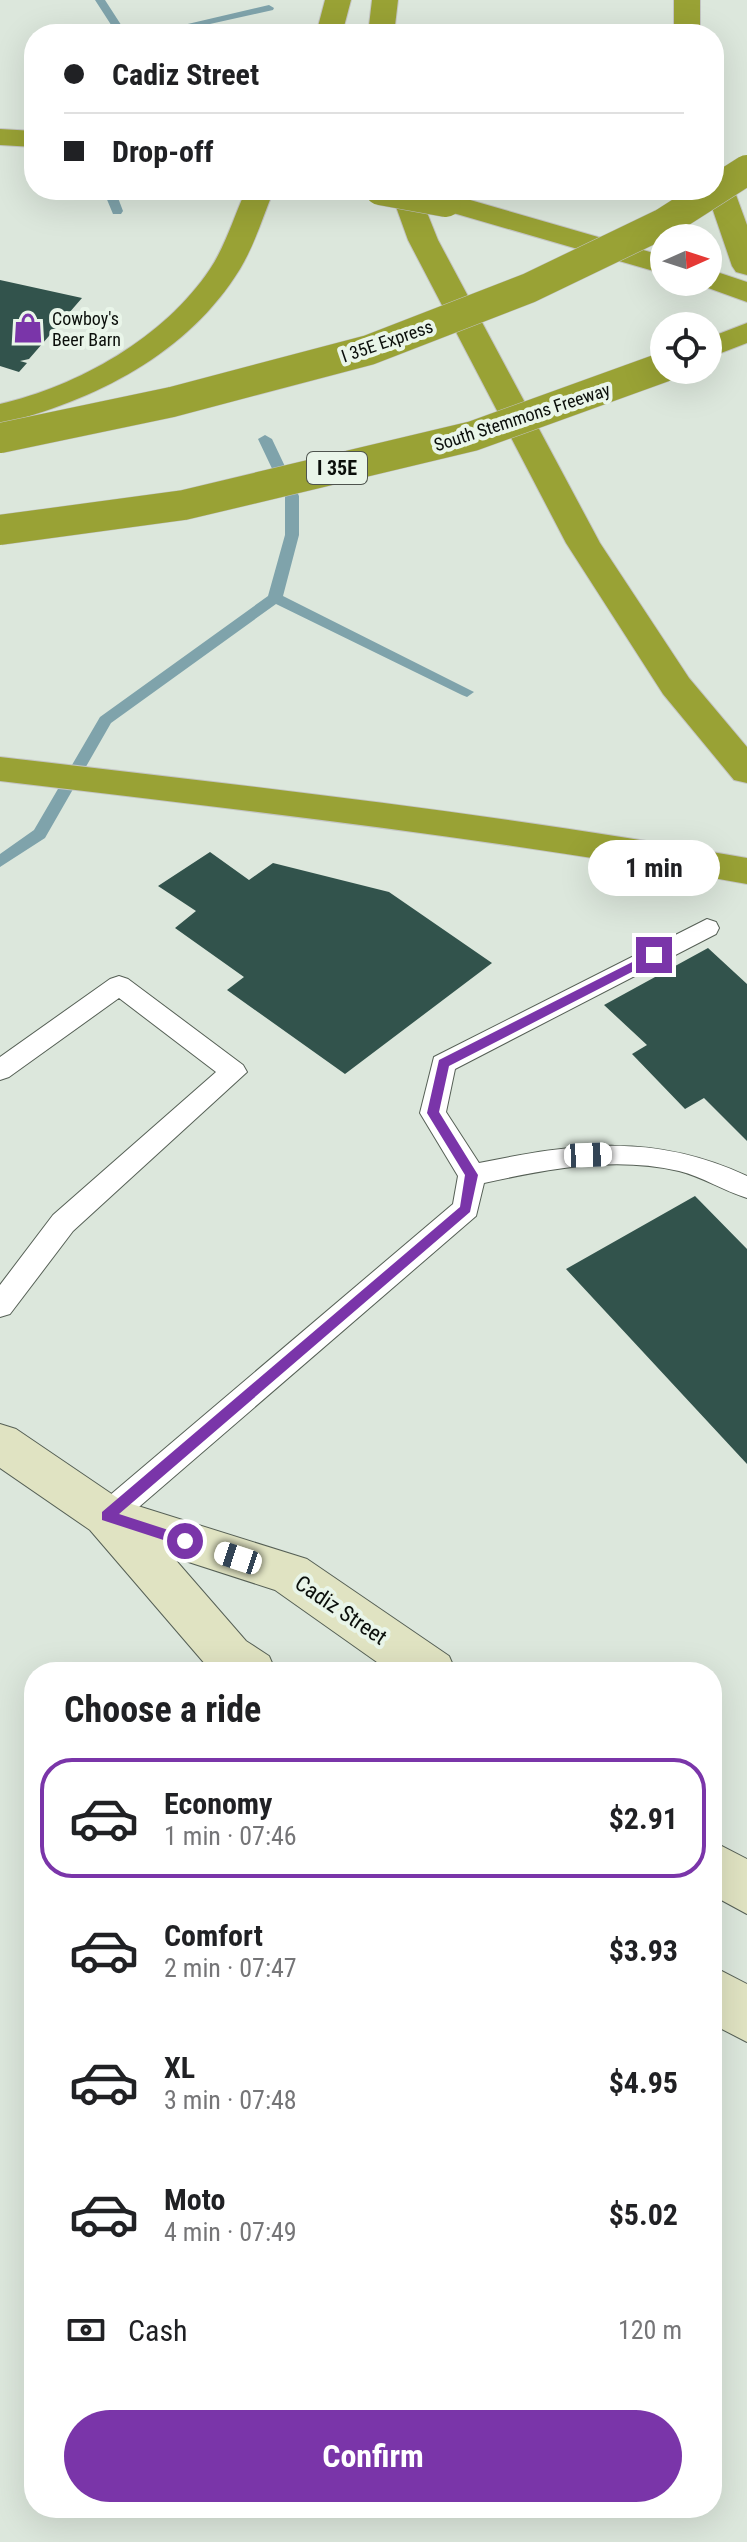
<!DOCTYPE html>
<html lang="en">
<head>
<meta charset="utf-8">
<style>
	:root { --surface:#fff; --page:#f6f6f6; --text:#202124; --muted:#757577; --line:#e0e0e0; --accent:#7a35a9 }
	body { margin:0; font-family:"Roboto Condensed",sans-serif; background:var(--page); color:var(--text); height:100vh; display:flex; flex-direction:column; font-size:30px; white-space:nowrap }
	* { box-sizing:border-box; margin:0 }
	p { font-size:26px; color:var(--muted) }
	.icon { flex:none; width:44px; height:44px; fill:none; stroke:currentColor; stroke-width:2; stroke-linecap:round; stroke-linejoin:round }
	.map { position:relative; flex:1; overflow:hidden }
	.drawer { position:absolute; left:24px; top:1662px; width:698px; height:856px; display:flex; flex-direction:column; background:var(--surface); border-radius:32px; box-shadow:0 8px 32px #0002 }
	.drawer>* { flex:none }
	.guide { position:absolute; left:24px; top:24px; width:700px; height:176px; border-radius:32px; box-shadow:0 8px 32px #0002; display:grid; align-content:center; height:176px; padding:0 40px; background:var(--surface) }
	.needle { width:52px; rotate:87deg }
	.fabs { position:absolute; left:650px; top:224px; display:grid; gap:16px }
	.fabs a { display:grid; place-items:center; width:72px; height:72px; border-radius:50%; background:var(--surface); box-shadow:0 8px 32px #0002; font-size:40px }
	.end { position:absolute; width:36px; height:36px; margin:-18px; border:10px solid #7a35a9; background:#fff; box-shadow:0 0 0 4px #fff }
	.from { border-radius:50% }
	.bubble { position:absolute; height:56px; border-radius:28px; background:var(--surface); box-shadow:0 8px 32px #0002; font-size:26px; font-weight:700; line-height:56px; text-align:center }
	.car { position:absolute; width:24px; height:48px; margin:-24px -12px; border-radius:10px; box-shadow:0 0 6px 2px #0007; background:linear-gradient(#fff 24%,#345 0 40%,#fff 0 76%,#345 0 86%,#fff 0) }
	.guide b { display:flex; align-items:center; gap:28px; height:76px; font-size:30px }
	.guide b+b { border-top:2px solid var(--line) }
	.guide i { width:20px; height:20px; background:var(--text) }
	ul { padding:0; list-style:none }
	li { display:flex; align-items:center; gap:24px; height:120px; margin:0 16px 12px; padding:0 24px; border:4px solid transparent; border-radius:32px }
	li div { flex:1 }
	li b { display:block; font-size:30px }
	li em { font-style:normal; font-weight:700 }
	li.current { border-color:var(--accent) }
	li>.icon { width:72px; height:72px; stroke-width:1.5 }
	h2 { padding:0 40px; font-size:36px; line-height:96px }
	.pay { display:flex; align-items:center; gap:20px; height:88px; padding:0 40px; font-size:30px }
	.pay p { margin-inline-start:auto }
	.cta { display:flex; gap:16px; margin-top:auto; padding:16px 40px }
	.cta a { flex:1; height:92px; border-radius:48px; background:var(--accent); color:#fff; font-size:32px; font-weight:700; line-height:92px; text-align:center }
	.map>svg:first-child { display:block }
</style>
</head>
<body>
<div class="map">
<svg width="747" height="2542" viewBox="0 0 747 2542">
	<rect width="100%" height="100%" fill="#dce7dc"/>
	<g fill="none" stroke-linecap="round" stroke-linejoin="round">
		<path fill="#7fa3ab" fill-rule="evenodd" d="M95,0H105L127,34H117Z
			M269,5L274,8L273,10L165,34H145Z
			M103,190H115L123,211L121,214H113Z
			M265,435L272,439L299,496V535L283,596L474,692L467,697L462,695L276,604L111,723L45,838L0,867V854L34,830L100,717L268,596L285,535V496L258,439Z"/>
	</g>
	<path fill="#32534c" d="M0,280L82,298L29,359L20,361L27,363L19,372L0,366Z
		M210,852L249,880L273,863L389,892L492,963L345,1074L227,990L244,977L175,928L196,911L158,886Z
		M708,948L747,984V1141L704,1098L685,1109L632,1054L647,1045L604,1005Z
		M695,1196L747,1249V1464L566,1269Z"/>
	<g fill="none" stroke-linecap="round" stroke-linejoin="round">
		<g stroke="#566056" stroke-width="2">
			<path id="service" d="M707,919L716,922L719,928L716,934L455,1069L446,1112L479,1163C576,1143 655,1133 747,1176V1198C724,1191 703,1177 679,1171C614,1156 548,1169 484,1183L476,1216L118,1525L107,1529L96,1525L92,1516L96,1507L453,1204L458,1176L420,1113L434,1057Z
				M119,976L128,979L243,1065L247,1072L73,1231L10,1314L0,1317V1285L53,1215L216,1072L119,998L9,1077L0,1080V1057L110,979Z"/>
		</g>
		<g stroke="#566056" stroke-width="2">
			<path id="secondary" d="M0,1424L16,1429L122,1501L307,1559L449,1656L456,1672H391L275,1590L173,1557L246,1641L269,1656L276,1672H212L90,1530L0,1468Z
				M712,1841L747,1859V1914L712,1895Z
				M712,1966L747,1984V2042L712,2024Z"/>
		</g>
		<g stroke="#c4c5c4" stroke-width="2">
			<path id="motorway" d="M325,0H351L342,34H316Z
				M372,0H398L394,34H368Z
				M674,0H700V34H674Z
				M0,129L34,131V147L0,145Z
				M714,164L724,167L728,173L747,225V275L736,272L732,266L706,190H714Z
				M246,190H274C263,216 255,244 240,269C188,354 94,401 0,424V404C78,386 164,338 210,269C226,245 234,216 246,190Z
				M390,190H418L438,240L600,543L689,678L747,747V783L734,780L663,694L566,543L408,240Z
				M446,193L664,256V274L436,208L431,202L436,196Z
				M708,269L747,282V302L697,284L696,282H708Z
				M747,323V343L708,358V338Z
				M0,757C250,786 499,814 747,858V884C499,839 250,811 0,781Z"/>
		</g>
		<use href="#service" fill="#fff" fill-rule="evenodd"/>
		<use href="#secondary" fill="#e0e3c2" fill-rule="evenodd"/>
		<use href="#motorway" fill="#99a235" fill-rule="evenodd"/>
		<g stroke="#c4c5c4" stroke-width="31" stroke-linecap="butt">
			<path id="motorway-bridge" d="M380,190L446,202
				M0,438L172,402L369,350L529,288L664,223L747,170
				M0,530L184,505L473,436L664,367"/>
		</g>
		<use href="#motorway-bridge" stroke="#99a235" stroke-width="30"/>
	</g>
	<path fill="#7a35a9" d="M654,951L659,952V958L449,1066L439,1112L478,1175L470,1212L119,1514L190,1537V1545L185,1547L102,1520V1512L460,1207L465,1175L427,1113L439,1060Z"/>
	<defs>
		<g id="shop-bare" transform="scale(2.4)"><path d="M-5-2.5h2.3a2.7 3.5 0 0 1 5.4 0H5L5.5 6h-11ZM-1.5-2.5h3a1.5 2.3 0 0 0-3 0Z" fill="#7a35a9" stroke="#e9f5e9" stroke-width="2.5" paint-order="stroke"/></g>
	</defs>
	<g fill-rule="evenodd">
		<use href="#shop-bare" x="28" y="328"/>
	</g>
	<g text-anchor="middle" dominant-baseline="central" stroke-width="8" stroke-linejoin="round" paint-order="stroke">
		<g font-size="18" fill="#0b0f0b" stroke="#e9f5e9" text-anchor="start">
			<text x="52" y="318">Cowboy's<tspan x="52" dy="21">Beer Barn</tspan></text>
		</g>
		<g font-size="18" fill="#0b0f0b" stroke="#e9f5e9">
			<text transform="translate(387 341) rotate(-19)">I 35E Express</text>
			<text transform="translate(522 417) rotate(-18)">South Stemmons Freeway</text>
		</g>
		<rect fill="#e9f5e9" stroke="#4e544e" stroke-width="2" x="307" y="452" width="60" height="32" rx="6"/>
		<g font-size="20" font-weight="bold" fill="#0b0f0b">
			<text x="337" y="468">I 35E</text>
		</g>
		<g font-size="22" fill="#0b0f0b" stroke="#e9f5e9">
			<text transform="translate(341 1610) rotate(34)">Cadiz Street</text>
		</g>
	</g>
</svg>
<div class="fabs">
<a><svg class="needle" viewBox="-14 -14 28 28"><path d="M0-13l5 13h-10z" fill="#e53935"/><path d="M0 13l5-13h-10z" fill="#757577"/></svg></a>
<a><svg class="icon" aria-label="locate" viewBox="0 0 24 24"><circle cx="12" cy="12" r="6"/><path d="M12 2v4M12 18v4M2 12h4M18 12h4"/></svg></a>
</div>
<i class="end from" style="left:185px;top:1541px"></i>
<i class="end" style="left:654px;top:955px"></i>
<div class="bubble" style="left:588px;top:840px;width:132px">1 min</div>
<i class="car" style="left:588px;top:1155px;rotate:88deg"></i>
<i class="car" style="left:238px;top:1558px;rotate:288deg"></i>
<div class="guide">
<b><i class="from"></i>Cadiz Street</b>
<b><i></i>Drop-off</b>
</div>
<section class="drawer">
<h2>Choose a ride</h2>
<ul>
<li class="current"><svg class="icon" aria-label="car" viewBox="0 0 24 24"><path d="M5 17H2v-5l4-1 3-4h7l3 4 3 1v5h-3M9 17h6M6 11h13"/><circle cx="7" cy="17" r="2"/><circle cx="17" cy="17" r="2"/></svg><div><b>Economy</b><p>1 min · 07:46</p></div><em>$2.91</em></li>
<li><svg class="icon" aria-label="car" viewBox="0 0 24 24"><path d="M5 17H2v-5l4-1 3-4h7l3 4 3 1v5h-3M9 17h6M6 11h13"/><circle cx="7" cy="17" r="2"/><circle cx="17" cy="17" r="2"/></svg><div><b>Comfort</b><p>2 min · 07:47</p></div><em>$3.93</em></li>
<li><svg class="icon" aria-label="car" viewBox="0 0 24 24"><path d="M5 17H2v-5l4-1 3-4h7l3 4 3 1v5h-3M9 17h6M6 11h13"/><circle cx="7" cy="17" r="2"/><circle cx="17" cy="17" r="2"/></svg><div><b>XL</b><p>3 min · 07:48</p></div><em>$4.95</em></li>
<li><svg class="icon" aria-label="car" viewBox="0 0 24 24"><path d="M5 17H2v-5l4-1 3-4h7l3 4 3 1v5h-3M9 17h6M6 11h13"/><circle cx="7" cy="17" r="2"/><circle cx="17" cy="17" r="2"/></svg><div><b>Moto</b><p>4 min · 07:49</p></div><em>$5.02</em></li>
</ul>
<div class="pay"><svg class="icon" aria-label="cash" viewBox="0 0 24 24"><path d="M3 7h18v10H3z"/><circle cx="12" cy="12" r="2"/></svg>Cash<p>120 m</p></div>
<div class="cta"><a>Confirm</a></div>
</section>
</div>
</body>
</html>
